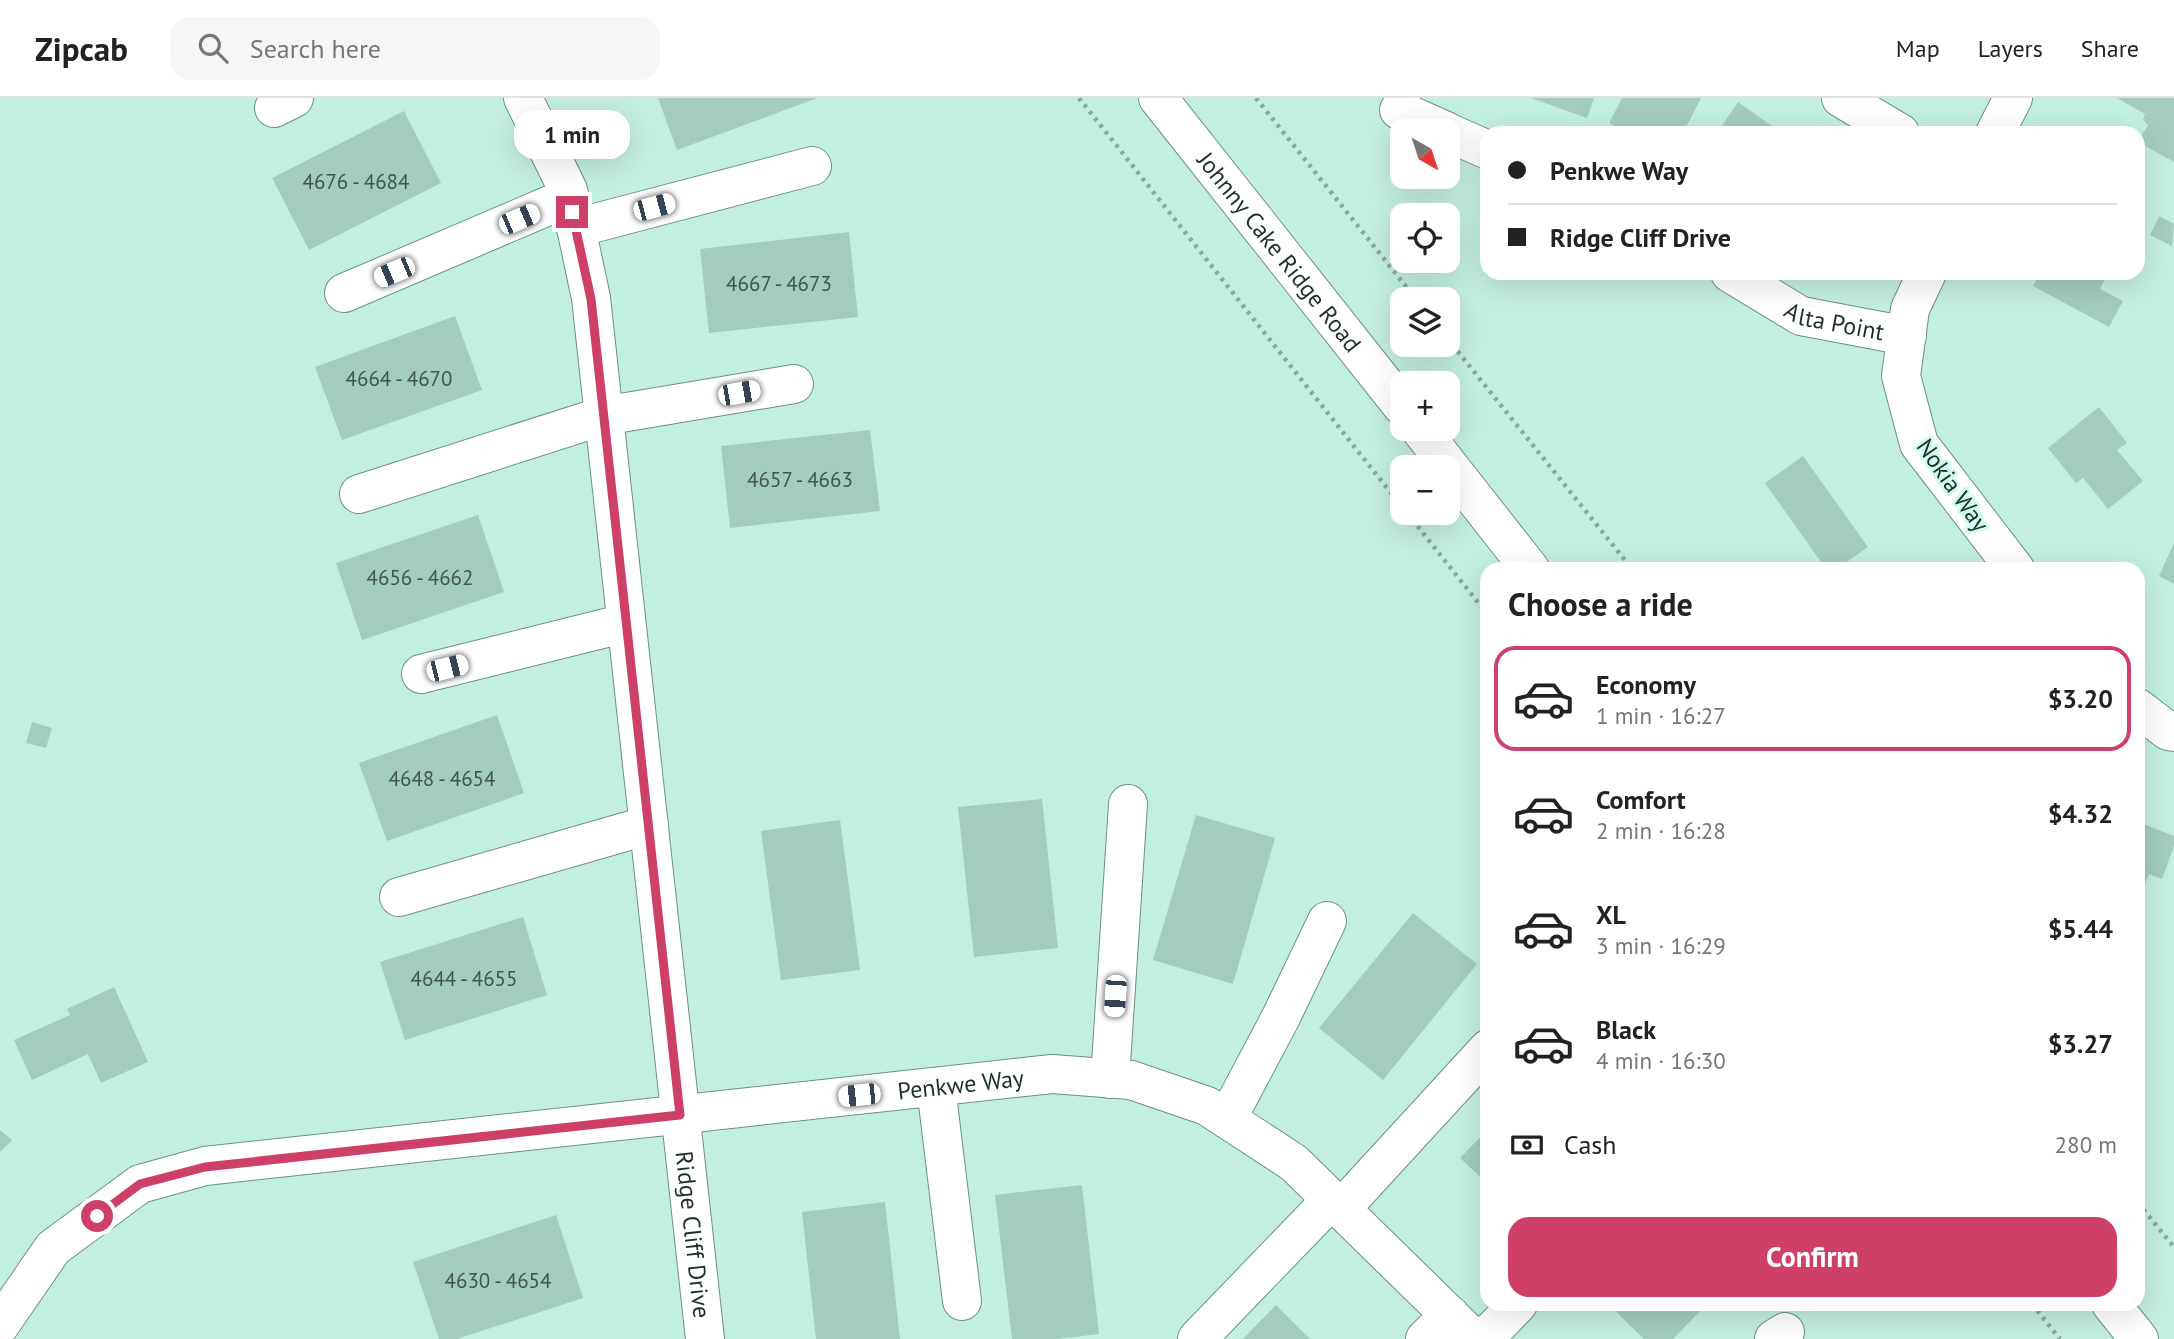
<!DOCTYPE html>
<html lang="en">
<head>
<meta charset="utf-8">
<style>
	:root { --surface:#fff; --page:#f6f6f6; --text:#222; --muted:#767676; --line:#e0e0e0; --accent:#ce4067 }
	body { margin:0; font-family:"PT Sans",sans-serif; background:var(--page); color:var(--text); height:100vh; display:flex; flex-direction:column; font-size:26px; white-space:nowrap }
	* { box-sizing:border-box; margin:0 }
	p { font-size:23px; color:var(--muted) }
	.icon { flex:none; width:38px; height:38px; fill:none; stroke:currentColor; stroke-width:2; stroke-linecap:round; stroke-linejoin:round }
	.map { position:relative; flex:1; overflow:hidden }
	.sheet { position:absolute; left:1480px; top:464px; width:665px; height:749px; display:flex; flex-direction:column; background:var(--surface); border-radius:21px; box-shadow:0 7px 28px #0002 }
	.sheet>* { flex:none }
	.guide { position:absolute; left:1480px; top:28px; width:665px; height:154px; border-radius:21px; box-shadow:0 7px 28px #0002; display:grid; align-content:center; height:154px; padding:0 28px; background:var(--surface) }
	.needle { width:46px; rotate:141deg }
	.fabs { position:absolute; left:1390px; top:21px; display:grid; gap:14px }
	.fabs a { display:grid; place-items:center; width:70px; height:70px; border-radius:14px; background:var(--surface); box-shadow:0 7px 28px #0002; font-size:35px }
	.end { position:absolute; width:32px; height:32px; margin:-16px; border:9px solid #ce4067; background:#fff; box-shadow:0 0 0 4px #fff }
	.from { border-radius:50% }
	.bubble { position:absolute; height:49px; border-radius:21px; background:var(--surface); box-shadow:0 7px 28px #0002; font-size:23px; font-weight:700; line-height:49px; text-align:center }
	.car { position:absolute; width:21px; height:42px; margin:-21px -10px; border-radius:9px; box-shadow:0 0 5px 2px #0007; background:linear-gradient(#fff 24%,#345 0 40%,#fff 0 76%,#345 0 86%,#fff 0) }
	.guide b { display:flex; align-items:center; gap:24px; height:66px; font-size:26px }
	.guide b+b { border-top:2px solid var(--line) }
	.guide i { width:18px; height:18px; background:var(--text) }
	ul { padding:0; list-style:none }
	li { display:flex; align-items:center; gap:21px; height:105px; margin:0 14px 10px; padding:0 14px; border:4px solid transparent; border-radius:21px }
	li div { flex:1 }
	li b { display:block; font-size:26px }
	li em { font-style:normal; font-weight:700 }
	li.current { border-color:var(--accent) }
	li>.icon { width:63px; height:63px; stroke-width:1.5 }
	h2 { padding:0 28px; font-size:32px; line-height:84px }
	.pay { display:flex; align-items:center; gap:18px; height:77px; padding:0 28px; font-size:26px }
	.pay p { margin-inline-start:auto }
	.cta { display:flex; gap:14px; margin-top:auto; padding:14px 28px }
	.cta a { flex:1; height:80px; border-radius:21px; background:var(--accent); color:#fff; font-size:28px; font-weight:700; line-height:80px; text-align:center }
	header { display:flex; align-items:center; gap:42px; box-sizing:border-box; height:98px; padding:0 35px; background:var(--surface); border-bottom:2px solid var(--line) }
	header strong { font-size:33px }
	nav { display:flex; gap:38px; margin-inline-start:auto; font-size:24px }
	.search { width:490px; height:63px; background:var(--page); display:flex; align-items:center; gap:18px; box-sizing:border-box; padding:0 24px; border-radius:21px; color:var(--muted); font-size:26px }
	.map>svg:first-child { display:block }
</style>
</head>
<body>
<header>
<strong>Zipcab</strong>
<div class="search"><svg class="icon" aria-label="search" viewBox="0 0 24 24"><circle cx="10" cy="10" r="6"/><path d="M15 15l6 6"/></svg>Search here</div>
<nav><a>Map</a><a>Layers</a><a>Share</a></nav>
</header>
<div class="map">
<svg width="2174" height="1241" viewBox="0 0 2174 1241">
	<rect width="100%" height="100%" fill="#c3efe0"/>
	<path fill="#a1ccbe" d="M658,0H817L677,52Z
		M1531,0H1594L1587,20Z
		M1622,0H1701L1683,35H1628L1609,25Z
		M2117,0H2174V64L2138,44L2148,27L2143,22L2145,16Z
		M1738,4L1782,35H1717Z
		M404,13L441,85L309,152L272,80Z
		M2159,118L2174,126L2172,148L2150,137Z
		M849,134L858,219L709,235L700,151Z
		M2040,175H2108L2100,191L2123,203L2109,229L2033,188Z
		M455,218L482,292L342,342L315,269Z
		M2099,309L2127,345L2117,352L2143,383L2108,411L2083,380L2076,385L2048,350Z
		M870,332L880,413L730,430L721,348Z
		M1803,358L1868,449L1837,471H1826L1765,385Z
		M478,417L504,494L362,542L336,465Z
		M2174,445V486L2159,478Z
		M497,617L524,695L387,743L359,665Z
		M32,624L52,630L46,650L26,645Z
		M1042,701L1058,850L974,859L958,709Z
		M1196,717L1275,740L1233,886L1153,862Z
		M840,722L860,872L781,882L761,733Z
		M2138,724L2174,738V748L2162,781L2149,776L2139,802Z
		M1413,815L1477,866L1383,982L1319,930Z
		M523,819L547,897L405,942L380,864Z
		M114,889L148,964L101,985L88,956L32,982L14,942L70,917L67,911Z
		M1488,1031V1086L1460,1060Z
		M0,1032L12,1042L0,1054Z
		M1082,1087L1099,1236L1058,1241H1012L995,1097Z
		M885,1104L900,1241H816L802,1114Z
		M556,1117L583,1200L457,1241H439L413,1164Z
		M1608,1206H1707L1673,1241H1644Z
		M1276,1207L1310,1241H1243Z"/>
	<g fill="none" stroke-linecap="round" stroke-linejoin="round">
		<g stroke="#699285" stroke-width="40">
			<g id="minor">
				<path id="s1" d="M523,0L568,92L591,200L705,1241"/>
				<path id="s2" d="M1158,0L1402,308"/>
				<path d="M1841,0L1900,35"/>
				<path d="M274,10L294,0"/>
				<path d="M1399,12L1446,33"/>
				<path d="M1447,34L1488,52"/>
				<path d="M1995,35L2013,0"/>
				<path d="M576,130L812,68"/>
				<path id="s3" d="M1730,175L1801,218L1907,238"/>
				<path d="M1927,175L1910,211L1901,278L1919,346L2015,471"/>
				<path d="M344,195L569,99"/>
				<path d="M1420,331L1530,471"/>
				<path d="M359,396L603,318L794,286"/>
				<path d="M421,576L626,525"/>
				<path d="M2138,610L2168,633L2174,634"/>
				<path d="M399,799L649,727"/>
				<path d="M1110,981L1128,706"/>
				<path d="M936,989L962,1203"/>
				<path d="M1227,1021L1281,919L1327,823"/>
				<path d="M1341,1111L1488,951"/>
				<path d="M2111,1206L2139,1241"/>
				<path id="s4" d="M0,1227L53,1150L140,1086L205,1068L1052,976L1131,982L1207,1008L1294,1065L1474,1241"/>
				<path d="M1197,1241L1332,1101"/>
				<path d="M1425,1241L1450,1217"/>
				<path d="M1484,1241L1518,1206"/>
				<path d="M1774,1241L1785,1234"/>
			</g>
		</g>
		<path stroke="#88ab9f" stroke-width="4.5" stroke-dasharray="3.5 5" stroke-linecap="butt" d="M1079,0L1402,409
			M1256,0L1416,201
			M1447,240L1632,471
			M1407,415L1488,517
			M2138,1105L2174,1149
			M2032,1206L2060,1241"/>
		<use href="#minor" stroke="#fff" stroke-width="38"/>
	</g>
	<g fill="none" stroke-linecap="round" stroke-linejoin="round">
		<path stroke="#ce4067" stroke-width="9" d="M97,1118L140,1086L205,1069L680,1017L591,201L572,114"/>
	</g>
	<g text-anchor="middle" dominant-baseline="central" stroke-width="6" stroke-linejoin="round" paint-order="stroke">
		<g font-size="21" fill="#3f574f">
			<text x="356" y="83">4676 - 4684</text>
			<text x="779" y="185">4667 - 4673</text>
			<text x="399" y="280">4664 - 4670</text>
			<text x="800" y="381">4657 - 4663</text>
			<text x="420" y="479">4656 - 4662</text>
			<text x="442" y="680">4648 - 4654</text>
			<text x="464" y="880">4644 - 4655</text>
			<text x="498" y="1182">4630 - 4654</text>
		</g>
		<g font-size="24" fill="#1e302a" stroke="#d0fced">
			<text stroke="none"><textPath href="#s2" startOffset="196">Johnny Cake Ridge Road</textPath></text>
			<text stroke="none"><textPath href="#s3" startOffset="117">Alta Point</textPath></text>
			<text transform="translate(1953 387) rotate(55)">Nokia Way</text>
			<text stroke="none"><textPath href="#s4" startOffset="1029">Penkwe Way</textPath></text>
			<text stroke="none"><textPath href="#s1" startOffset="1155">Ridge Cliff Drive</textPath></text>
		</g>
	</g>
</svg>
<div class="fabs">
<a><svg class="needle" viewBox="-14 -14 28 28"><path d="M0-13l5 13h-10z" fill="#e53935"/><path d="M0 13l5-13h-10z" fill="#767676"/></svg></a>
<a><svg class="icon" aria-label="locate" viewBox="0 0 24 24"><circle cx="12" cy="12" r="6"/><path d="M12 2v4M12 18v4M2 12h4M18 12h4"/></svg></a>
<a><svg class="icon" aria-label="layers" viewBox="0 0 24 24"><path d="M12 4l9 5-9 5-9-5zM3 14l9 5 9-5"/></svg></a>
<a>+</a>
<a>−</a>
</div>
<i class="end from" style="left:97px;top:1118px"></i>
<i class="end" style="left:572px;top:114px"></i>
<div class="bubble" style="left:514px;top:12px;width:116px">1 min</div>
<i class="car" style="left:654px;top:109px;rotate:75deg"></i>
<i class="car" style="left:519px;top:121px;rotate:67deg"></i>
<i class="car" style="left:394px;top:174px;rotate:247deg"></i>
<i class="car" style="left:739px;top:295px;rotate:80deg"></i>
<i class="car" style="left:447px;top:570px;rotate:76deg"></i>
<i class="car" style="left:1115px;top:898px;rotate:184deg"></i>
<i class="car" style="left:859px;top:997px;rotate:264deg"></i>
<div class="guide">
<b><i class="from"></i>Penkwe Way</b>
<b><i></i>Ridge Cliff Drive</b>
</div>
<section class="sheet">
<h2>Choose a ride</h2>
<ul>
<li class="current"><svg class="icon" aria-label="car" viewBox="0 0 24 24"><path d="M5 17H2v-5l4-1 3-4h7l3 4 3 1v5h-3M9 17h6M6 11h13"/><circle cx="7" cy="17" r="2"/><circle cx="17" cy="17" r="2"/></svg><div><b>Economy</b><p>1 min · 16:27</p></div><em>$3.20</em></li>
<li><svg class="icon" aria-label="car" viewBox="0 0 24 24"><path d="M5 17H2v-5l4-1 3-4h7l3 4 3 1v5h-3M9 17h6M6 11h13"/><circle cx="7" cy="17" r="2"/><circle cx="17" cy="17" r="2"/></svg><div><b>Comfort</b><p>2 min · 16:28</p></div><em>$4.32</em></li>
<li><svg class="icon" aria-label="car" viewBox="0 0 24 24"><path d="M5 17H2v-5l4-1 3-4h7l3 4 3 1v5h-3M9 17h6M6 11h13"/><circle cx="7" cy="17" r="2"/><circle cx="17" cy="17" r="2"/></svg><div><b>XL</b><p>3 min · 16:29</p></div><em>$5.44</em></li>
<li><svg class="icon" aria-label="car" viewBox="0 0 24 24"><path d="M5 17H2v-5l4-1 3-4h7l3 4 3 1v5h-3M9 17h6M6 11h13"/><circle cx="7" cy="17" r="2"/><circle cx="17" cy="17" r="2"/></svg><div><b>Black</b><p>4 min · 16:30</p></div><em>$3.27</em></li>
</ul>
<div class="pay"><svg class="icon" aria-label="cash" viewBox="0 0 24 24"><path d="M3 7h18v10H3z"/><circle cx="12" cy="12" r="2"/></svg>Cash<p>280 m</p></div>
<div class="cta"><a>Confirm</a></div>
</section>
</div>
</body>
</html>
